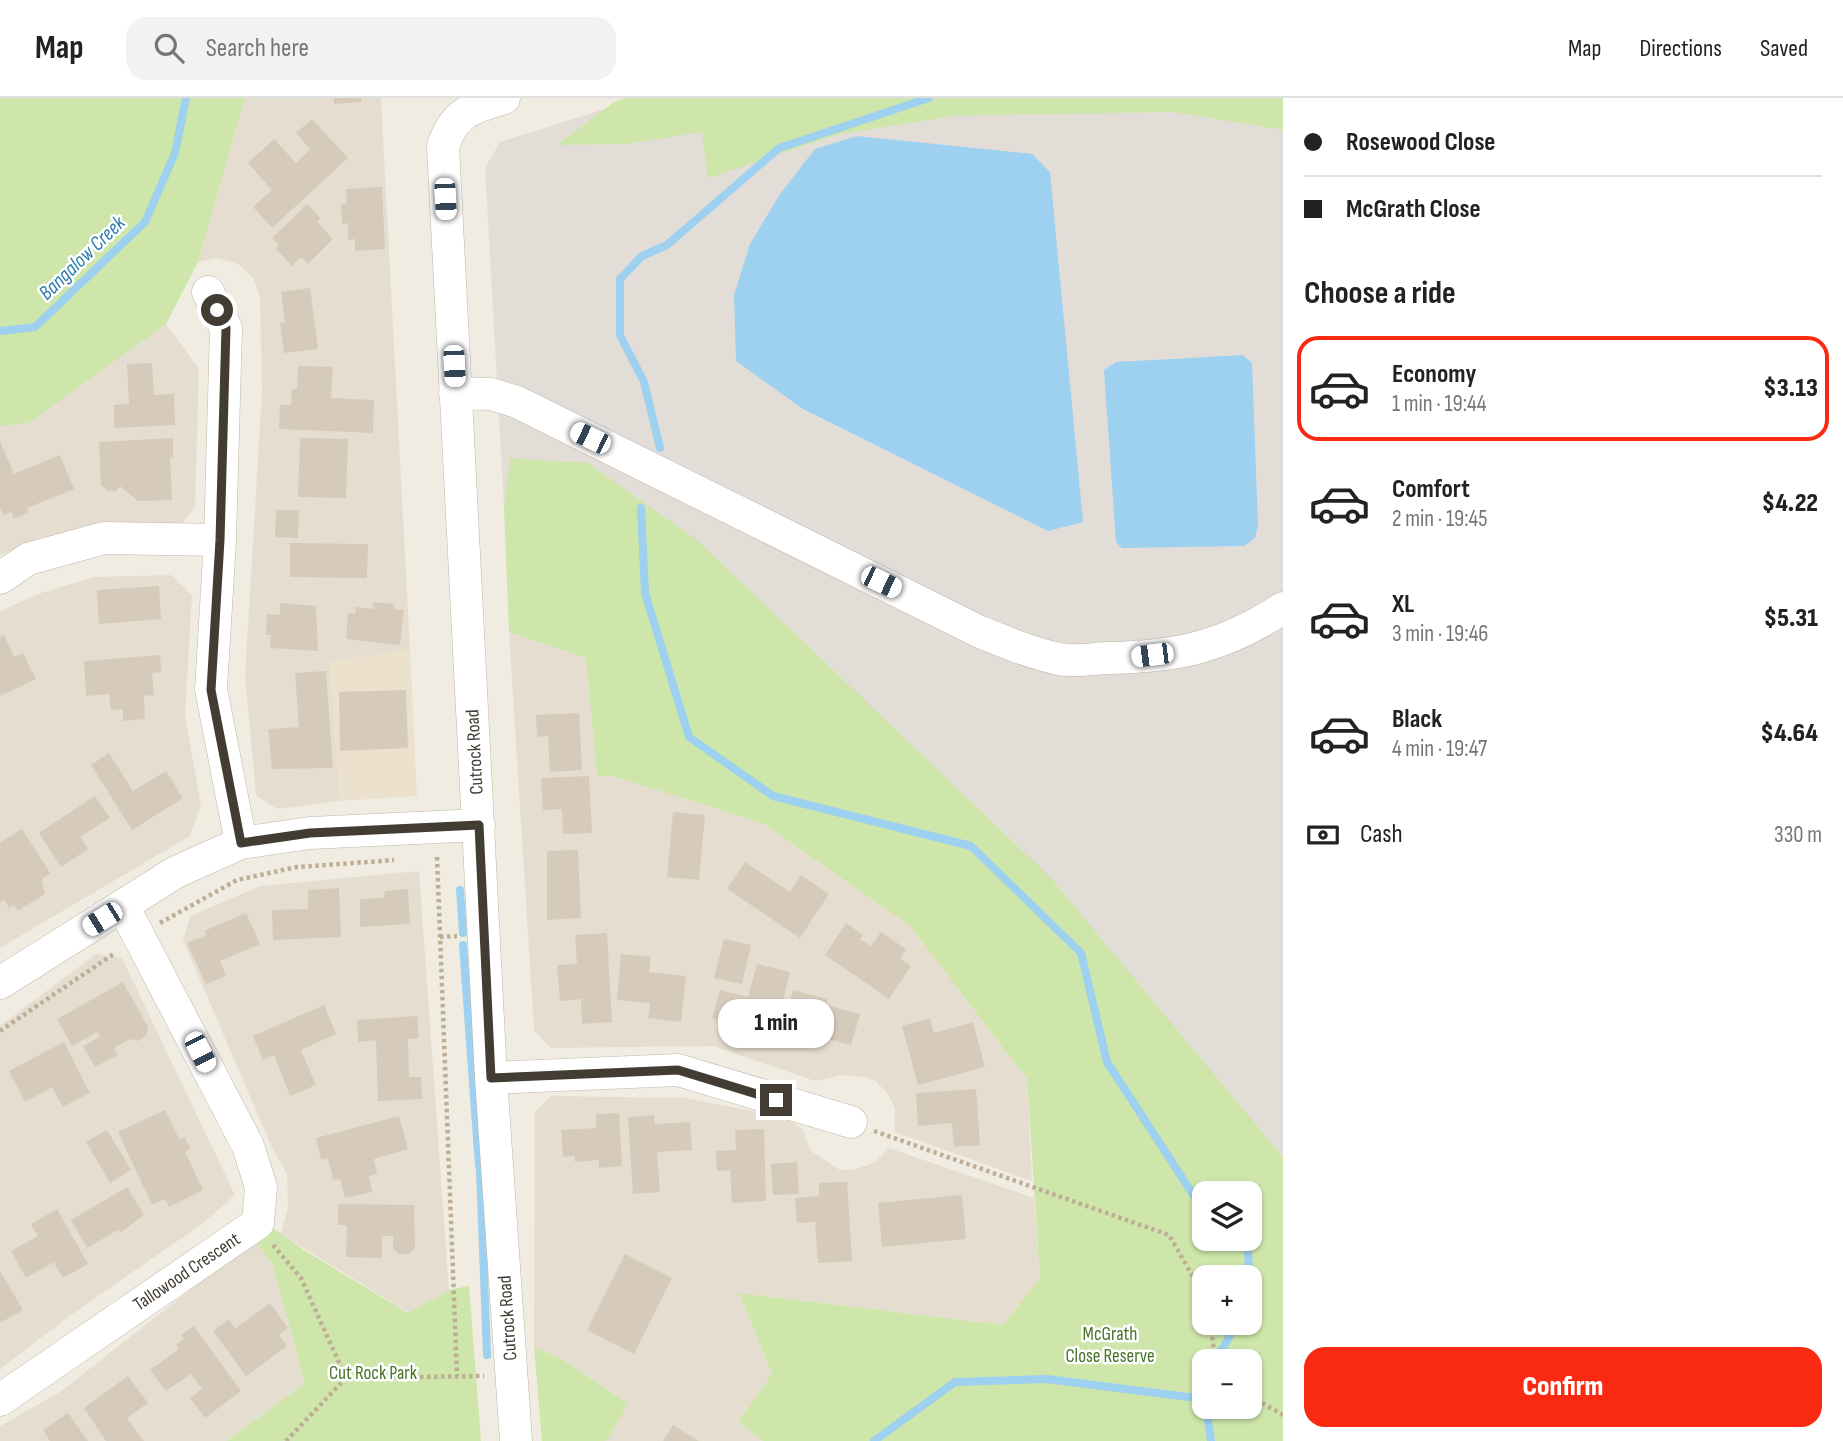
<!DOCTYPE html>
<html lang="en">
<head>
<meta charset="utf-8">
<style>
	:root { --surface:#fff; --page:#f2f2f2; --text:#222; --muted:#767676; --line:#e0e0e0; --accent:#f92a11 }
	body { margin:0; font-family:"Sofia Sans Condensed",sans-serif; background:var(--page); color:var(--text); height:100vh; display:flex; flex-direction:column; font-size:26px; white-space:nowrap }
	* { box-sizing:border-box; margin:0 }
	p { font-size:23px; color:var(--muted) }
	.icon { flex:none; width:38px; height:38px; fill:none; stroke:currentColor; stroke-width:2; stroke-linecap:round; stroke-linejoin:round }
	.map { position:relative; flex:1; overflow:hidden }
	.drawer { display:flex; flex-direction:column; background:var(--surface); width:560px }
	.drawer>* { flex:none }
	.guide { display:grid; align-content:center; height:154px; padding:0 21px; background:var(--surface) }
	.tools { position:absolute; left:1192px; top:1083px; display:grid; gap:14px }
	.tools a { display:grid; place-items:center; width:70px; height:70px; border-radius:14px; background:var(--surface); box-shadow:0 2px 5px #0004; font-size:35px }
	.end { position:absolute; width:32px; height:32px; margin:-16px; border:9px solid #433c33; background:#fff; box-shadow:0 0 0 4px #fff }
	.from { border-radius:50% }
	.bubble { position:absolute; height:49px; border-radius:21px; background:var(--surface); box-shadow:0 2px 5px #0004; font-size:23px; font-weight:800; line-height:49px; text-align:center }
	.car { position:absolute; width:21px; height:42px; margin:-21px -10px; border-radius:9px; box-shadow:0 0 5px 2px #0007; background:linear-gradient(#fff 24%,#345 0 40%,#fff 0 76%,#345 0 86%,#fff 0) }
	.guide b { display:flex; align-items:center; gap:24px; height:66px; font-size:26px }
	.guide b+b { border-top:2px solid var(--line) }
	.guide i { width:18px; height:18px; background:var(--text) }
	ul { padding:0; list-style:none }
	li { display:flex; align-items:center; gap:21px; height:105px; margin:0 14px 10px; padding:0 7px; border:4px solid transparent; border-radius:21px }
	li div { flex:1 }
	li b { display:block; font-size:26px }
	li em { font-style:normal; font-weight:800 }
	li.active { border-color:var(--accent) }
	li>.icon { width:63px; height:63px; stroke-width:1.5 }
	h2 { padding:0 21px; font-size:32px; line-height:84px }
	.pay { display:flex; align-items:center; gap:18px; height:77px; padding:0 21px; font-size:26px }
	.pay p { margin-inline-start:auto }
	.button { display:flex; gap:14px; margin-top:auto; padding:14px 21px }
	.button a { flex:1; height:80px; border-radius:21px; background:var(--accent); color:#fff; font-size:28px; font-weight:800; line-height:80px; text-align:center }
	header { display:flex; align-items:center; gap:42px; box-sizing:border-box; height:98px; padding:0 35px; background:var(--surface); border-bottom:2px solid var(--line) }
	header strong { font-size:33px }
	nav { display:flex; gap:38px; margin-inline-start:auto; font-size:24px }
	.search { width:490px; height:63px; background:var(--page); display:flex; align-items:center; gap:18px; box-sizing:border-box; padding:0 24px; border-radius:21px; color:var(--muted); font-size:26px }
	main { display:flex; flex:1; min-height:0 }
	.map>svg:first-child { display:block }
</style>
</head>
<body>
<header>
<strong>Map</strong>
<div class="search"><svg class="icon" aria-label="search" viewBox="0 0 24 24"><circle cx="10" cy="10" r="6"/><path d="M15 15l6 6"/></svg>Search here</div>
<nav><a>Map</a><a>Directions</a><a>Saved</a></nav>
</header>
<main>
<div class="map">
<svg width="1283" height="1343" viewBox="0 0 1283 1343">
	<rect width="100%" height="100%" fill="#f1ece2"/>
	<path fill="#e5ded0" d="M245,0H381L410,551L330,564L340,703L277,711L256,697L245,578L262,293L260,200L253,180L238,166L217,160L198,164Z
		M166,226L199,271L195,409L180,428L122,424L39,440L0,457V328L29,324Z
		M171,477L192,497L185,616L201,708L190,738L0,850V513L41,495L95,479Z
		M509,534L586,560L597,678H613L764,726L910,828L1027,981L1032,1083L895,1034V1010L887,995L876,983L865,979L842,977L815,983L713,948L550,950L534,932Z
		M419,773L449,1192L409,1215L281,1136L288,1110L287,1076L272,1050L183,842L190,818L260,788Z
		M96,856L122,860L235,1097L202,1126L68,1219L0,1271V928Z
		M551,998L685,1000L784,1019L803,1032L811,1053L840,1072H853L874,1065L889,1050L1034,1100L1040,1180L1003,1227L739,1195L772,1276L738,1324L763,1343H606L627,1306L562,1261L534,1249L535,1014Z
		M254,1142L272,1165L305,1285L227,1343H0V1328L60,1294Z"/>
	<path fill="#e3ddd8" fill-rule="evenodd" d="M639,0H1283V1265L1250,1180L1224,1179L1036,906L504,409L485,70L500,44ZM1204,1096H1250V1141H1204Z"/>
	<path fill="#ebe1cc" d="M410,551L417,698L340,703L330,563Z"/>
	<path fill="#cee6aa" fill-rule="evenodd" d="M0,0H245L198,164L166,226L29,325L0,328Z
		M625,0H1283V32L1173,14L954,18L840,36L708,80L702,34L627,46L557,47L614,4Z
		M510,360L588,365L697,442L1050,779L1283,1059V1343H763L738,1324L772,1276L739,1195L1003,1227L1040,1180L1027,981L910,828L764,726L613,678H597L586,560L509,534L504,409ZM1204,1096H1250V1141H1204ZM1204,1180H1250V1225H1204ZM1204,1264H1250V1309H1204Z
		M266,1125L304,1152L408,1215L449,1192L469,1188L481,1343H227L305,1285L272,1165L254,1142Z
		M534,1249L562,1261L628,1306L606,1343H542Z"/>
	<path fill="#9dd1ef" d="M857,38L1032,56L1050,74L1083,424L1048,433L803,311L736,263L734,197L750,146L780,96L815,51Z
		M1243,257L1252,265L1258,427L1255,440L1244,448L1122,450L1116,444L1104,272L1116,264Z"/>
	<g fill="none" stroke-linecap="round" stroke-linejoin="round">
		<path stroke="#9dd1ef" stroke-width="8" d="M0,233L35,229L145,124L175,55L186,0
			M660,350L644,284L620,237V181L642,158L667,147L779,50L929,0
			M641,410L645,495L689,639L773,698L971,748L1081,855L1107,964L1194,1098L1204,1108
			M460,792L463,835
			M463,847L479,1068
			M480,1073L487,1257
			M1241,1141L1248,1148L1249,1180
			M1250,1187V1192
			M1215,1264L1237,1225
			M1204,1283V1294
			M1206,1309L1211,1343
			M874,1343L955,1284L1047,1281L1204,1301"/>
	</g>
	<path fill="#d6cabb" d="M334,0H361V4L334,6Z
		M312,21L348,60L272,130L253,109L272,92L248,65L274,41L296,65L310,51L296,35Z
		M382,89L385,151L355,153V141L348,142V125L342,126L341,106L347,105L346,91Z
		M307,106L321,121L317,124L333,141L308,166L301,159L292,168L276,151L279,147L272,140Z
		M310,190L318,251L284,255L280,225L285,224L281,194Z
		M152,265L154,297L174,296L175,327L114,330V307L129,306L127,266Z
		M298,268L333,269L331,300L374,302L373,335L279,331L280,307H291L292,291H297Z
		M173,340V359H170L172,402L138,403L120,388L116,393H108L101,387L99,344Z
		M300,340L348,341L346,400L298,399Z
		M0,343L14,376L60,357L74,391L27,410L28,415L14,421L11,414L3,417L0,410Z
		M276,412H299L298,440L275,439Z
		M290,445L368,446L367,480L290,479Z
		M159,488L161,521L99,526L97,492Z
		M373,504L394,506V511L404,512L400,547L346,541L348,515L355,516L356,509L373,511Z
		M280,505L316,508L318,553L270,550L271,537H266L267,516L280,517Z
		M4,537L14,559L23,555L36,581L0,598V539Z
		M160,557L161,574L152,575L154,597L144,598L145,621L123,623V611L111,612L109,596L86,598L84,563Z
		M326,573L333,670L272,671L268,631L299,629L295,575Z
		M406,592L408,650L340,653L339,594Z
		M579,615L582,672L550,674L548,638L537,639L536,617Z
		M109,655L133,693L166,673L183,700L132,732L91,667Z
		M589,678L592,735L563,736L562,711L543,712L541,680Z
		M95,698L110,720L80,739L88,751L61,769L39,735Z
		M673,714L705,717L699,782L667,779Z
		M22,731L50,775L42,781L45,796L18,813L14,807L9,810L4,802L0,805V745Z
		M578,752L581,820L547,822V753Z
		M745,764L790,794L801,777L829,796L800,840L727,791Z
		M339,790L341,839L273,842L272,812L308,811V792Z
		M408,791L410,826L360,829V801L384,800L385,793Z
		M246,815L260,846L220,863L226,878L206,886L187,845L207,837L204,833Z
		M846,825L863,837L860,841L871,848L881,834L906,851L900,861L911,868L889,901L825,857Z
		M607,835L612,924L582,926L581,901L560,903L557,867L577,866L575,837Z
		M724,841L751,847L742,886L714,880Z
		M621,856L651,859L649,874L686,878L681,924L648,920L650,905L617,902Z
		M757,866L790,874L775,936L712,920L720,892L748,899Z
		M123,884L148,929L146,938L138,943L130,941L114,950L118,957L95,969L83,948L100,939L98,934L72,948L57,921Z
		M793,892L827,901L826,907L860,916L851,947L808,936L810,928L785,921Z
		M324,907L336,936L301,952L316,987L290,998L274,957L263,962L253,938Z
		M417,918L419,940L408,941L409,979H421L422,1001L378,1003L376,942L358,944L357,922Z
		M930,920L934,935L973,924L985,969L918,987L902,928Z
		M64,944L90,995L63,1009L52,989L25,1004L9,973Z
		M976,991L980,1047L954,1049L952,1025L918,1028L916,995Z
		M165,1012L179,1041L185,1039L190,1051L185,1054L203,1092L169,1109L165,1101L152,1107L118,1034Z
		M619,1015L622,1068L599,1070V1062L575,1064V1058L563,1059L561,1032L596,1030V1016Z
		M654,1017L655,1026L690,1024L692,1052L657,1054L660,1094L633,1096L628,1019Z
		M399,1018L408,1051L374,1061L377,1076L369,1078L372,1094L345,1100L340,1081L333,1082L328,1060L321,1062L316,1040Z
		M764,1031L766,1103L732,1105L730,1072L717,1073L716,1053L736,1052L735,1032Z
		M107,1032L131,1072L110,1085L86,1044Z
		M797,1064L799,1096L773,1097L771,1066Z
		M847,1084L852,1163L818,1165L815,1124L797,1125L795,1100L819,1098V1085Z
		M127,1089L144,1117L120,1135L118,1132L87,1150L71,1122Z
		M962,1097L966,1141L882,1149L878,1105Z
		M338,1106L414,1107L415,1150L408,1156H398L393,1150V1138H382V1160L346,1159L347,1127H338Z
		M57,1111L88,1166L63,1180L54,1164L26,1180L11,1153L38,1138L31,1126Z
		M625,1156L672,1180L634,1256L587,1232Z
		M0,1173L23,1212L0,1225Z
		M270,1205L288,1230L279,1237L287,1248L246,1278L213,1233L229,1221L235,1231Z
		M194,1228L241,1293L205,1320L190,1300L202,1291L191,1276L166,1293L150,1272L179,1251L176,1247L184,1241L181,1237Z
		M128,1278L148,1305L127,1320L144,1343H106L84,1310Z
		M68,1315L88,1343H50L43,1332Z
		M673,1327L699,1343H663Z"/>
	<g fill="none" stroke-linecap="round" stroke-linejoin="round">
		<g stroke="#bfb6a8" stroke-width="33">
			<path id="minor" d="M504,0C471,11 455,13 443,48L491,980L516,1343
				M208,194L226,230L220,442L211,591L241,745
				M455,295L491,296L517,304L978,533C1005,544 1031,555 1059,561C1074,564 1092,561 1107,560C1177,559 1224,549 1283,510
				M0,480L28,461L104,440L220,442
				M0,885L176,774L241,745L310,735L479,727
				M491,980L678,972L851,1024
				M0,1302L258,1125L261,1089L248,1048L123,808"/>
		</g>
		<path stroke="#beae96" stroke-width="4.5" stroke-dasharray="3.5 3.5" stroke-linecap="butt" d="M437,759L457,1278
			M160,825L237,782L297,769L394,762
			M440,839L457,838
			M0,933L115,855
			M874,1033L1169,1137L1204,1198
			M273,1147L301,1180L346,1280
			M1210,1225L1216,1264
			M1250,1298L1283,1317
			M286,1343L346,1280L484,1278"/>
		<use href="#minor" stroke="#fff" stroke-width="32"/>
	</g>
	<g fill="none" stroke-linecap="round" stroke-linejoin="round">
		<path stroke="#433c33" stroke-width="9" d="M217,212L226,230L220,442L211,592L241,745L310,735L479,727L491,980L678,972L776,1002"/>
	</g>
	<g text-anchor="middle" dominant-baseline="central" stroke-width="5" stroke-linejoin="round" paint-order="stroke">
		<g font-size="19" fill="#433c33" stroke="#fff">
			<text transform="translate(475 654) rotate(-93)">Cutrock Road</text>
			<text transform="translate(187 1174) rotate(-34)">Tallowood Crescent</text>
			<text transform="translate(508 1220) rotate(-94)">Cutrock Road</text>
		</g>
		<g font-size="19" fill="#477327" stroke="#fff">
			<text x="1110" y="1236">McGrath<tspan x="1110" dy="22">Close Reserve</tspan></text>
			<text x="373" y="1275">Cut Rock Park</text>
		</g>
		<g font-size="21" font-style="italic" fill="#2d7cad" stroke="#fff">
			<text transform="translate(82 160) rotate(-44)">Bangalow Creek</text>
		</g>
	</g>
</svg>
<div class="tools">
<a><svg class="icon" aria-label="layers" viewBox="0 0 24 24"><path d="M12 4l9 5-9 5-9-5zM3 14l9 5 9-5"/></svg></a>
<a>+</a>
<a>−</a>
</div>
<i class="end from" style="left:217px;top:212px"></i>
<i class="end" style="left:776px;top:1002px"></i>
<div class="bubble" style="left:718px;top:901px;width:116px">1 min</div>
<i class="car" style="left:445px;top:101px;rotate:177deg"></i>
<i class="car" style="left:454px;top:268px;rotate:177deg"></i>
<i class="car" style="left:590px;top:340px;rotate:296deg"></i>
<i class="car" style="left:881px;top:484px;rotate:116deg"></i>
<i class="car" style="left:1152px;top:557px;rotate:263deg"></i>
<i class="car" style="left:102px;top:821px;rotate:238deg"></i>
<i class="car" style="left:200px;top:954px;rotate:153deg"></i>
</div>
<section class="drawer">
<div class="guide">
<b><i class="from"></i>Rosewood Close</b>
<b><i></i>McGrath Close</b>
</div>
<h2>Choose a ride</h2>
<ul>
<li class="active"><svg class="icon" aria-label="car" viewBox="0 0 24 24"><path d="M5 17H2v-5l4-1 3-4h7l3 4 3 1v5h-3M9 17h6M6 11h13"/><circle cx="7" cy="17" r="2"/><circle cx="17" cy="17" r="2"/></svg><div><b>Economy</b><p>1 min · 19:44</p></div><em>$3.13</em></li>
<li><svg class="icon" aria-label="car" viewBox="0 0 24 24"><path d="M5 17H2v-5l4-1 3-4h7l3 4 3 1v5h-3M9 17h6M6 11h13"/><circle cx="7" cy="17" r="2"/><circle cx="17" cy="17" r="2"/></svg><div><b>Comfort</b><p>2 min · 19:45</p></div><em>$4.22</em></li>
<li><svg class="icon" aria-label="car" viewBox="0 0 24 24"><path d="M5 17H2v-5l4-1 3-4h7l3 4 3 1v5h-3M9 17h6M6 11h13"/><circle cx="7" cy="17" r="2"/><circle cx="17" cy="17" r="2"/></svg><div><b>XL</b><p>3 min · 19:46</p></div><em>$5.31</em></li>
<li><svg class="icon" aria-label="car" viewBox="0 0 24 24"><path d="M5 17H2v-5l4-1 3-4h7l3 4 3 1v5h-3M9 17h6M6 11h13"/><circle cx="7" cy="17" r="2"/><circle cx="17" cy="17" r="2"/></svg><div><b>Black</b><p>4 min · 19:47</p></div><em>$4.64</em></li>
</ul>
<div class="pay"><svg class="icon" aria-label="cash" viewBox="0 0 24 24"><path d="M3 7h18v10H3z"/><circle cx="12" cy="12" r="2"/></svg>Cash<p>330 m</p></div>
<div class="button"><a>Confirm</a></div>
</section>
</main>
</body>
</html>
